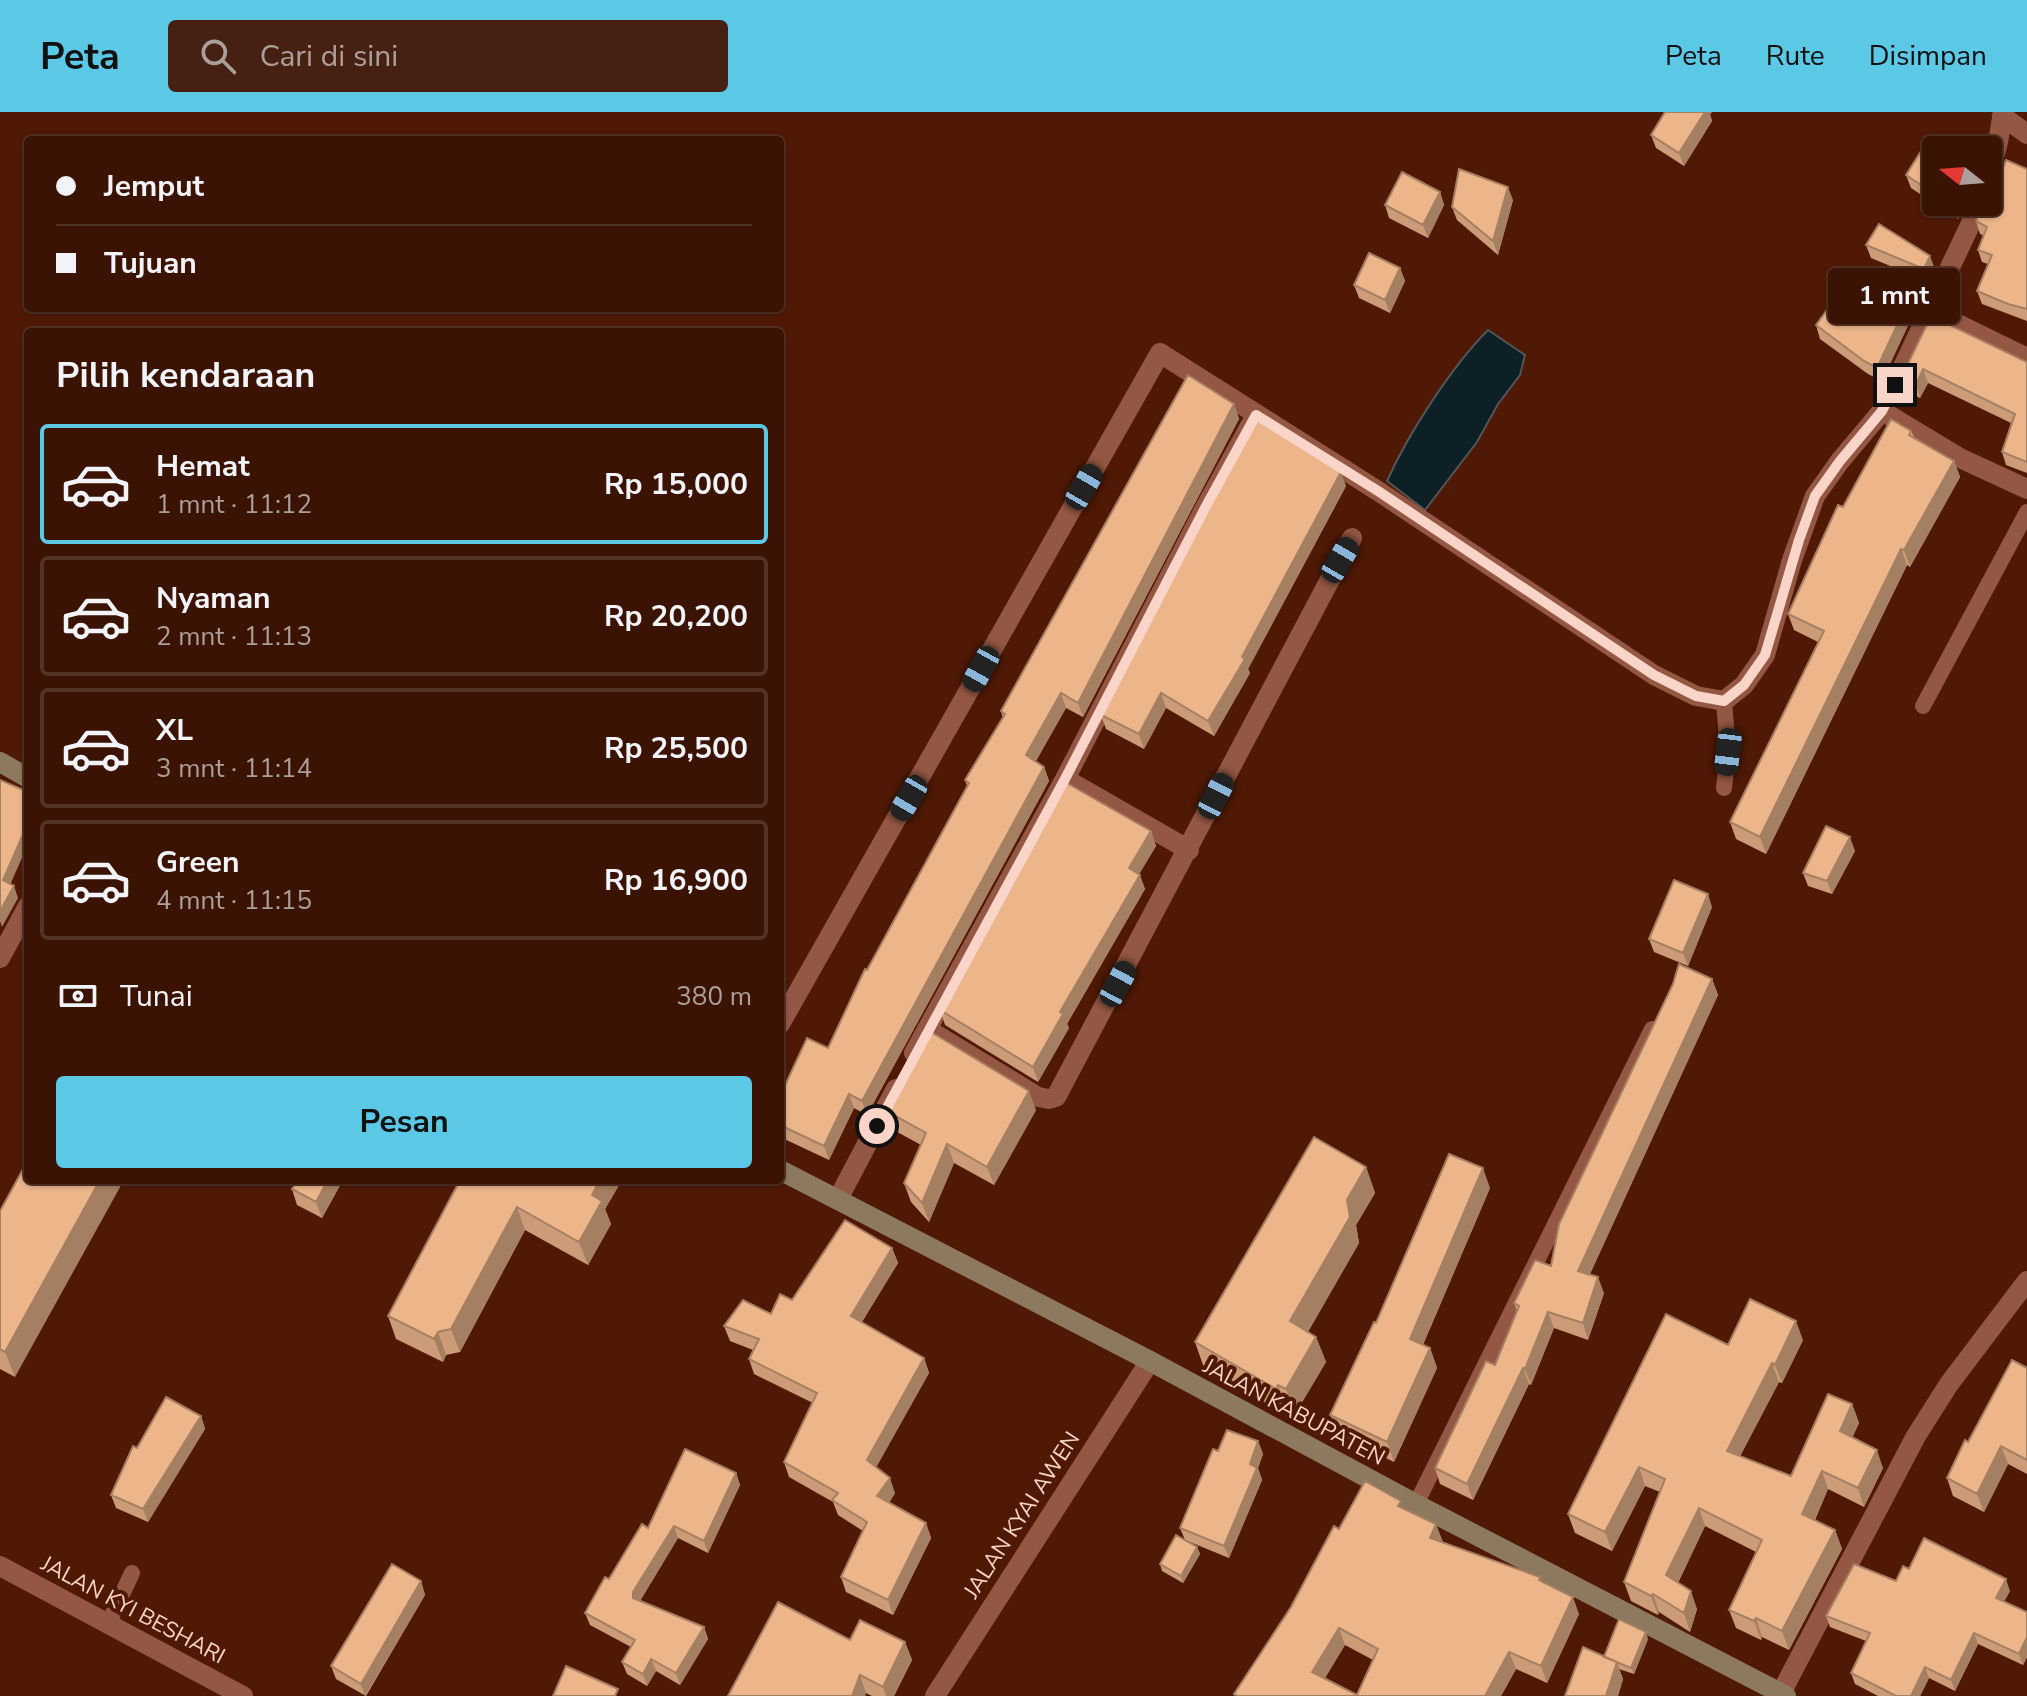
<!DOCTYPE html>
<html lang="id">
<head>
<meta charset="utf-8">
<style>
	:root { --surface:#3b1304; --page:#462013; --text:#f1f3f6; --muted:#ac9e9a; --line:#543226; --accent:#5bc8e6 }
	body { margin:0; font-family:"Nunito Sans",sans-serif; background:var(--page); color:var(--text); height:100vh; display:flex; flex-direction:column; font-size:30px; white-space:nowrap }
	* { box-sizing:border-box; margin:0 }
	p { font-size:26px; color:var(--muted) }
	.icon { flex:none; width:44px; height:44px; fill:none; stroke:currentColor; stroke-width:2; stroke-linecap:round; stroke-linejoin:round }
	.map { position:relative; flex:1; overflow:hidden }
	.panel { position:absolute; left:24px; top:216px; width:760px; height:856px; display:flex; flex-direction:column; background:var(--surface); border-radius:8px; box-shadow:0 2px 6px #0004,0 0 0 2px var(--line) }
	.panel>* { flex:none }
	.hud { position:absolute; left:24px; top:24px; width:760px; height:176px; border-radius:8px; box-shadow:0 2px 6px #0004,0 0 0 2px var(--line); display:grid; align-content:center; height:176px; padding:0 32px; background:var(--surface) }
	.needle { width:52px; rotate:287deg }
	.fabs { position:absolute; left:1922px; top:24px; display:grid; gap:16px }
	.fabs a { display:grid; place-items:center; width:80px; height:80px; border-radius:8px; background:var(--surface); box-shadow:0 2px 6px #0004,0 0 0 2px var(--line); font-size:40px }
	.end { position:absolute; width:36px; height:36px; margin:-18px; border:10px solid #f9d5c9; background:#111; box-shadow:0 0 0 4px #111 }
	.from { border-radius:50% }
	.bubble { position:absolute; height:56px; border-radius:8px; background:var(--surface); box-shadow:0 2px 6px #0004,0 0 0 2px var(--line); font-size:26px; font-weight:700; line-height:56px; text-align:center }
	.car { position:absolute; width:24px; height:48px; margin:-24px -12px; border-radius:10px; box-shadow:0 0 6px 2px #0007; background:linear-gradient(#222 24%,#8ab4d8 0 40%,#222 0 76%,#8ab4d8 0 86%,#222 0) }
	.hud b { display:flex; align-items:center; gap:28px; height:76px; font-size:30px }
	.hud b+b { border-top:2px solid var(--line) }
	.hud i { width:20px; height:20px; background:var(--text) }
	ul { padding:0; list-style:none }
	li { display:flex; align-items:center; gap:24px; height:120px; margin:0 16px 12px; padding:0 16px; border:4px solid var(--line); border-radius:8px }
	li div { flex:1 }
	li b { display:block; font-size:30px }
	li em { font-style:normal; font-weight:700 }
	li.current { border-color:var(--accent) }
	li>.icon { width:72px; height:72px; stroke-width:1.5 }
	h2 { padding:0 32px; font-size:36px; line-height:96px }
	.pay { display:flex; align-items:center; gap:20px; height:88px; padding:0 32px; font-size:30px }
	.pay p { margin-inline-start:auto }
	.action { display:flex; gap:16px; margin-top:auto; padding:16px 32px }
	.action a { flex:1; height:92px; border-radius:8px; background:var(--accent); color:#111; font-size:32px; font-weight:700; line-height:92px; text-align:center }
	header { display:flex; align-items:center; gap:48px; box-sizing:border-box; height:112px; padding:0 40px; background:var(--accent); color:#111 }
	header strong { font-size:38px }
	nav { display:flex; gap:44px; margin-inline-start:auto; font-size:28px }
	.search { width:560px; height:72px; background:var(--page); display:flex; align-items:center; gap:20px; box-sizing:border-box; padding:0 28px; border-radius:8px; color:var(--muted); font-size:30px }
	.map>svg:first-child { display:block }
</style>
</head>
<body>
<header>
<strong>Peta</strong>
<div class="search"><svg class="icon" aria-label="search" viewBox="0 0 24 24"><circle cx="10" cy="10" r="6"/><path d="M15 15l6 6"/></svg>Cari di sini</div>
<nav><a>Peta</a><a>Rute</a><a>Disimpan</a></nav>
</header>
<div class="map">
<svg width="2027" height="1584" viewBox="0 0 2027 1584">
	<rect width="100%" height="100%" fill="#4f1905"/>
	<path fill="#0c2026" stroke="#535657" stroke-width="2" d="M1488,218L1525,243L1520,263L1498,292L1477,330L1425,398L1387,369C1408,322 1452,254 1488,218Z"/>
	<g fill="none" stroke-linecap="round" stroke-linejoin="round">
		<path stroke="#945743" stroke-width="16" d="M1923,594L2027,400
			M1724,676L1728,640L1724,589
			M1416,1392L1652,917
			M108,1512L132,1461"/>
		<path stroke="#945743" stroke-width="20" d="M2002,4L2027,22
			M1988,68L1998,30L2003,0
			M1931,199L2027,246
			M1882,299L1960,346L2027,377
			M1065,667L1189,738
			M0,846L28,794
			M780,912L1160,241L1378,379L1654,563L1696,584L1724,589L1744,573L1765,543L1792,448L1815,384L1840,349L1882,299L1981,90
			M927,917L1038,985L1049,987L1056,985L1352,426
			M914,941L1065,667L1205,396L1256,303
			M838,1087L896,977
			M0,1454L243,1584
			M1781,1581L1916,1324L1949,1272L2027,1169
			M935,1584L1150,1249"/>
		<path stroke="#8d795f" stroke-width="20" d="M0,650L28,666
			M780,1058L1150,1249L1416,1392L1786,1584"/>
	</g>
	<path fill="#cb9c77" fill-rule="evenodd" d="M1665,0H1712L1710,2L1712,9L1684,54L1656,36L1651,23Z
		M1936,40V90H1967L1958,107L1911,76L1906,63Z
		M2027,57V209L1982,192L1977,179L1988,152L1982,150L1978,138L1983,123L1980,122L1976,109L1994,79Z
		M1440,80L1444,93L1428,126L1389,106L1385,93Z
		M1513,88L1498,143L1457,108L1452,95Z
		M1866,133L1935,157L1929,170L1871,146Z
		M1400,156L1405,169L1390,201L1359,186L1354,173Z
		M1931,204L2027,250V361L2006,353L2002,340L2011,311L1928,271L1920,286L1906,279L1901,266Z
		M1912,205L1882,269L1868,262L1820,227L1816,213Z
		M1234,292L1239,307L1083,605L1066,596L1036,649L1044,655L1049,669L867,1003L854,996L829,1048L780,1025V984L828,936L867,858L967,674L965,668L1003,606L1001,599Z
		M1911,319L1914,325L1954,349L1960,365L1910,455L1907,453L1766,742L1736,727L1730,710L1818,530L1794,518L1788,502L1843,395Z
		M1346,374L1248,557L1250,561L1214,624L1166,596L1144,637L1106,617L1101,603Z
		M1151,719L1156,734L1139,762L1145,777L1067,912L1069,916L1038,970L945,913L940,898Z
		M1855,739L1832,782L1808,774L1803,761Z
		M1712,795L1688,854L1654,840L1649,827Z
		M1712,867L1718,883L1590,1162L1604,1181L1588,1228L1554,1216L1531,1273L1529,1272L1473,1388L1440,1372L1435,1356L1495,1253L1517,1199L1514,1191L1551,1154Z
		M883,997L1036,998L994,1073L954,1051L929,1110L911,1090L904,1071L921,1033L890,1016Z
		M1366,1055L1375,1081L1356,1113L1359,1131L1308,1220L1316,1225L1326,1250L1295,1302L1287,1298L1285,1302L1204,1256L1195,1230Z
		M297,1068H343L322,1106L297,1093L292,1077Z
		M460,1068H622L605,1097L611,1112L588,1153L525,1118L460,1240L446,1243L443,1250L396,1227L388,1204Z
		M1490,1076L1423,1233L1430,1236L1437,1256L1394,1350L1337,1322L1330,1303L1376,1211Z
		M0,1099L15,1265L0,1257Z
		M892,1136L898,1151L862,1210L924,1246L929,1261L876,1355L895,1381L889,1391L926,1411L931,1426L893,1503L846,1480L841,1465L863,1419L838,1403L833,1390L789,1365L784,1350L813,1291L754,1262L749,1247L753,1238L730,1229L724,1214L771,1202L792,1188Z
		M1803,1228L1782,1271L1779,1270L1740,1344L1791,1364L1852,1292L1859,1311L1852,1325L1883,1356L1864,1395L1828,1377L1815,1408L1835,1418L1842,1437L1789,1538L1762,1525L1761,1528L1736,1516L1729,1498L1756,1440L1705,1414L1678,1471L1697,1497L1690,1520L1659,1500L1658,1503L1631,1489L1624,1470L1660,1380L1645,1374L1612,1439L1575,1421L1568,1402L1728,1233Z
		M2027,1256V1362L2008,1352L1984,1400L1953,1384L1947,1366L1968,1330Z
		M201,1304L205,1317L148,1410L116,1396L111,1383L137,1336Z
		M1258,1329L1263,1342L1258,1356L1262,1368L1229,1446L1185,1428L1180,1416Z
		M736,1361L740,1373L708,1441L678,1426L640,1489L704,1515L708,1527L680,1573L656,1559L647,1574L627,1562L622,1550L631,1535L590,1513L585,1501L648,1416Z
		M1404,1397L1443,1430L1540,1465L1541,1469L1579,1502L1547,1571L1516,1557L1501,1584H1235L1234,1582L1291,1495L1339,1417ZM1345,1533L1373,1548L1357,1583L1325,1566Z
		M1197,1435L1200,1442L1183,1471L1162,1459L1160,1452Z
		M1909,1457L2010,1479L2004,1489L2027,1500V1545L2023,1553L1978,1532L1955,1579L1929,1566L1920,1584H1878L1855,1572L1851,1561L1866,1529L1830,1515L1826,1504L1896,1469Z
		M421,1469L425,1483L366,1584L336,1567L331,1554Z
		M1648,1527L1634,1562L1619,1557L1623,1567L1618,1584H1565L1604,1544Z
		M850,1528L905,1530L912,1548L894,1584H872L866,1581L865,1584Z"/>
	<path fill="#a57f61" d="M1705,0H1712L1710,2L1712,9L1684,54L1679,41Z
		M1508,75L1513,88L1498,143L1493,129Z
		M1440,80L1444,93L1428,126L1423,113Z
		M1956,90H1967L1958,107L1954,94Z
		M1930,144L1935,157L1929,170L1924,157Z
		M1400,156L1405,169L1390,201L1385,188Z
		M1907,192L1912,205L1882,269L1877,256Z
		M1923,257L1928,271L1920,286L1916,273Z
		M1234,292L1239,307L1083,605L1078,591Z
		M1954,349L1960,365L1910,455L1904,438Z
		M1341,360L1346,374L1248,557L1250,561L1214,624L1208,609Z
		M1901,437L1907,453L1766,742L1760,725Z
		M1061,581L1066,596L1031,657L1026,643Z
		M1161,581L1166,596L1144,637L1139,622Z
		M1044,655L1049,669L867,1003L862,989Z
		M28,711V732L7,780L3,768Z
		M1151,719L1156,734L1134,771L1129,756Z
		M1850,725L1855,739L1832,782L1827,769Z
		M1140,763L1145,777L1067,911L1069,916L1038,970L1033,955L1060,900Z
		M14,774L18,786L2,815L0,809V799Z
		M1708,782L1712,795L1688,854L1683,841Z
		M1712,867L1718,883L1584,1175L1578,1159Z
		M1029,979L1036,998L994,1073L987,1055Z
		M849,982L854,996L829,1048L824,1034Z
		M947,1032L954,1051L929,1110L922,1091Z
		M1366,1055L1375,1081L1356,1113L1359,1131L1299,1235L1290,1209L1347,1088Z
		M1483,1056L1490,1076L1417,1246L1410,1227Z
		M100,1068H124L15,1265L5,1240Z
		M328,1068H343L322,1106L316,1090Z
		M600,1068H622L605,1097L611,1112L588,1153L579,1130L592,1083Z
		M517,1095L525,1118L460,1240L451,1217Z
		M892,1136L898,1151L856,1219L851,1204Z
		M1598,1165L1604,1181L1588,1228L1583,1211Z
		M1548,1200L1554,1216L1531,1273L1525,1257Z
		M1796,1209L1803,1228L1782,1271L1775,1253Z
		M438,1220L446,1243L443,1250L434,1227Z
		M1316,1225L1326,1250L1295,1302L1286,1277Z
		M1430,1236L1437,1256L1394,1350L1387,1330Z
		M924,1246L929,1261L872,1363L867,1348Z
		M1772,1251L1779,1270L1733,1358L1727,1339Z
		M1523,1256L1529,1272L1473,1388L1467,1372Z
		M1278,1273L1287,1298L1285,1302L1276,1277Z
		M1852,1292L1859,1311L1847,1338L1840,1319Z
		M201,1304L205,1317L148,1410L143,1397Z
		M1258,1329L1263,1342L1258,1356L1262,1368L1229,1446L1224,1434Z
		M2001,1334L2008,1352L1984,1400L1977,1382Z
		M1877,1338L1883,1356L1864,1395L1858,1376Z
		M1639,1355L1645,1374L1612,1439L1605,1420Z
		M1822,1359L1828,1377L1809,1420L1802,1402Z
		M736,1361L740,1373L708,1441L704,1429Z
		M890,1366L895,1381L882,1399L877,1384Z
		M1699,1396L1705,1414L1672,1482L1666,1463Z
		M926,1411L931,1426L893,1503L888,1488Z
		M1436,1412L1443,1430L1430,1426Z
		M674,1414L678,1426L638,1492L633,1486V1480Z
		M1835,1418L1842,1437L1789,1538L1782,1519Z
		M1197,1435L1200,1442L1183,1471L1181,1464Z
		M2006,1467L2010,1479L2000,1497L1996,1486Z
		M421,1469L425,1483L365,1584L361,1572Z
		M1691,1479L1697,1497L1690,1520L1684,1501Z
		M1653,1482L1659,1500L1658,1503L1651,1484Z
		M1573,1485L1579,1502L1547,1571L1541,1554Z
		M1756,1506L1762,1525L1761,1528L1754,1509Z
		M704,1515L708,1527L680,1573L676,1561Z
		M1339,1516L1345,1533L1318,1577L1312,1560Z
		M1646,1520L1648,1527L1634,1562L1631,1556Z
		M1974,1521L1978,1532L1955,1579L1951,1568Z
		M2027,1525V1545L2023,1553L2019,1542Z
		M905,1530L912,1548L894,1584H886L883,1575Z
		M1509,1540L1516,1557L1501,1584H1485Z
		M651,1547L656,1559L647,1574L643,1562Z
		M1617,1550L1623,1567L1618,1584H1606Z
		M1925,1555L1929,1566L1920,1584H1911Z
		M860,1563L866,1581L865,1584H852Z"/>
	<path fill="#ecb58a" stroke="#a57f61" stroke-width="2" fill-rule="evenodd" d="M1665,0H1705L1679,41L1651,23Z
		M1925,33L1936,40V83L1906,63Z
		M2006,48L2027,57V197L2008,192L1977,179L1992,143L1978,138L1987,115L1976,109L1983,90H1988L1989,76L1994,79Z
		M1459,57L1508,75L1493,129L1452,95Z
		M1402,60L1440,80L1423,113L1385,93Z
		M1879,112L1930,144L1924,157L1866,133Z
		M1369,141L1400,156L1385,188L1354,173Z
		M1851,165L1907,192L1877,256L1864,249L1816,213Z
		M1931,204L2027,250V350L2002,340L2015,302L1923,257L1916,273L1901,266Z
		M1188,263L1234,292L1078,591L1061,581L1026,643L1044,655L862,989L849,982L824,1034L780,1013V984L807,926L828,936L865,857L867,858L969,671L965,668L1005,602L1001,599Z
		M1256,306L1341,360L1242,545L1245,547L1208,609L1161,581L1139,622L1101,603Z
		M1891,307L1911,319L1909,323L1954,349L1904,438L1901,437L1760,725L1730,710L1824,519L1788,502L1838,393L1843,395Z
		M0,668L28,680V711L3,768L14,774L0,799Z
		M1065,670L1151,719L1129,756L1140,763L1060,900L1063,902L1033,955L940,898Z
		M1826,714L1850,725L1827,769L1803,761Z
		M1674,768L1708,782L1683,841L1649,827Z
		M1679,852L1712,867L1578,1159L1598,1165L1583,1211L1548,1200L1525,1257L1523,1256L1467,1372L1435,1356L1486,1249L1495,1253L1519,1194L1514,1191L1535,1148L1551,1154L1559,1112L1673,872Z
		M926,917L1029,979L987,1055L947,1032L922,1091L904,1071L926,1021L883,997Z
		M1314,1025L1366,1055L1347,1088L1350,1105L1290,1209L1316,1225L1286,1277L1278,1273L1276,1277L1195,1230Z
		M1449,1042L1483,1056L1410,1227L1430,1236L1387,1330L1330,1303L1374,1210L1376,1211Z
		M28,1048V1068H100L5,1240L0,1237V1099Z
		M297,1068H328L316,1090L292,1077Z
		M460,1068H600L592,1083L602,1089L579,1130L517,1095L451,1217L438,1220L434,1227L388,1204Z
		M845,1108L892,1136L851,1204L924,1246L867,1348L890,1366L877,1384L926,1411L888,1488L841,1465L867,1410L832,1388L838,1381L784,1350L817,1281L749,1247L759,1227L724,1214L743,1188L771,1202L780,1182L792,1188Z
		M1750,1187L1796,1209L1775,1253L1772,1251L1727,1339L1791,1364L1828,1282L1852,1292L1840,1319L1877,1338L1858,1376L1822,1359L1802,1402L1835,1418L1782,1519L1756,1506L1754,1509L1729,1498L1762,1428L1699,1396L1666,1463L1691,1479L1684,1501L1653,1482L1651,1484L1624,1470L1665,1367L1639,1355L1605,1420L1568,1402L1666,1202L1728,1233Z
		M2012,1248L2027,1256V1348L2001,1334L1977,1382L1947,1366L1965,1328L1968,1330Z
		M166,1285L201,1304L143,1397L111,1383L133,1334L137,1336Z
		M1227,1318L1258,1329L1250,1352L1257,1356L1224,1434L1180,1416L1213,1337L1218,1339Z
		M685,1337L736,1361L704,1429L674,1414L633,1480V1486L704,1515L676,1561L651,1547L643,1562L622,1550L635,1528L585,1501L605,1465L609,1467L642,1412L648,1416Z
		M1365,1369L1401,1389L1398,1394L1436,1412L1430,1426L1540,1465L1539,1468L1573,1485L1541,1554L1509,1540L1485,1584H1238L1234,1582L1291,1495L1334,1414L1339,1417ZM1339,1516L1378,1537L1357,1583L1312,1560Z
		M1176,1423L1197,1435L1181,1464L1160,1452Z
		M1924,1426L2006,1467L1996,1486L2027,1500V1525L2019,1542L1974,1521L1951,1568L1925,1555L1911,1584H1896L1851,1561L1870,1521L1826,1504L1854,1452L1896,1469L1903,1454L1909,1457Z
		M392,1452L421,1469L361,1572L331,1554Z
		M778,1490L850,1528L860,1508L905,1530L883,1575L860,1563L852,1584H728Z
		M1619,1507L1646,1520L1631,1556L1604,1545Z
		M1583,1535L1617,1550L1606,1584H1565Z
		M566,1554L618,1577L615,1584H553Z"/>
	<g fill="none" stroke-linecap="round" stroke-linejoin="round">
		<path stroke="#f9d5c9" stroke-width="10" d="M877,1014L1065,667L1205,396L1256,303L1378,379L1654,563L1696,584L1724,589L1744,573L1765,543L1799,428L1815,384L1840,349L1882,299L1895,273"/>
	</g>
	<g text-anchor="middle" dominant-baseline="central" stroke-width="8" stroke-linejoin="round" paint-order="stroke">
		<g font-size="22" fill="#f9d5c9" stroke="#4f1905">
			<text transform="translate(1294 1300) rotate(28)">JALAN KABUPATEN</text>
			<text transform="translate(1022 1403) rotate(-57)">JALAN KYAI AWEN</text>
			<text transform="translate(133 1498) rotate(28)">JALAN KYI BESHARI</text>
		</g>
	</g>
</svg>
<div class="fabs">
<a><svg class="needle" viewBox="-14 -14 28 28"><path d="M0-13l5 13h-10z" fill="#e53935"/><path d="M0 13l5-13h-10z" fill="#ac9e9a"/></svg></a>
</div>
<i class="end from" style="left:877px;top:1014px"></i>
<i class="end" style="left:1895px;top:273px"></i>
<div class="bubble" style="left:1828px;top:156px;width:132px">1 mnt</div>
<i class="car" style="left:1084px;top:375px;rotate:30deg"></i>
<i class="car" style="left:1340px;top:448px;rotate:30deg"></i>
<i class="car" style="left:981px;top:557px;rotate:209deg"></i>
<i class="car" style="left:1728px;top:640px;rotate:187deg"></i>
<i class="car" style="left:1216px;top:684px;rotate:27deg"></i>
<i class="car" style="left:909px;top:686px;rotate:210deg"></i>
<i class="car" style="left:1118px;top:872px;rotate:28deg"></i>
<div class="hud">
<b><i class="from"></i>Jemput</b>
<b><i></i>Tujuan</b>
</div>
<section class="panel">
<h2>Pilih kendaraan</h2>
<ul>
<li class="current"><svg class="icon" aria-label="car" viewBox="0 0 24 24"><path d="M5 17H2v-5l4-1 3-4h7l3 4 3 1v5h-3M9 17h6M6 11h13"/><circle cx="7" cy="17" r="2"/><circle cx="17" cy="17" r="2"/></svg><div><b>Hemat</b><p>1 mnt · 11:12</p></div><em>Rp 15,000</em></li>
<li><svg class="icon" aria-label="car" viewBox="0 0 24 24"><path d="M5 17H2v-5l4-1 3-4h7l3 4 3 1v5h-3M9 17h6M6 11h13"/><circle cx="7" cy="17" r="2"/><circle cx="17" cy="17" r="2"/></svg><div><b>Nyaman</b><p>2 mnt · 11:13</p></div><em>Rp 20,200</em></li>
<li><svg class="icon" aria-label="car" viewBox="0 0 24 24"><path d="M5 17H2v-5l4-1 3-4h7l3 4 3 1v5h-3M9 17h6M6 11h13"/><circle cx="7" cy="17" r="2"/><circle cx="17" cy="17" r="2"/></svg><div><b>XL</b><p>3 mnt · 11:14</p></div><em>Rp 25,500</em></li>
<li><svg class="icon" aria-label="car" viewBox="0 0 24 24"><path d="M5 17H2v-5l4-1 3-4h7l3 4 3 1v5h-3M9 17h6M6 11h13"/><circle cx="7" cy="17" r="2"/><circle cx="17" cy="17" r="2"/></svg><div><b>Green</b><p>4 mnt · 11:15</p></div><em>Rp 16,900</em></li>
</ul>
<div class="pay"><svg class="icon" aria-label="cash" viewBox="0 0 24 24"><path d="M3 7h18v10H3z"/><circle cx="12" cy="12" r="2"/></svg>Tunai<p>380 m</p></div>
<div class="action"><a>Pesan</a></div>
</section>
</div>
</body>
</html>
